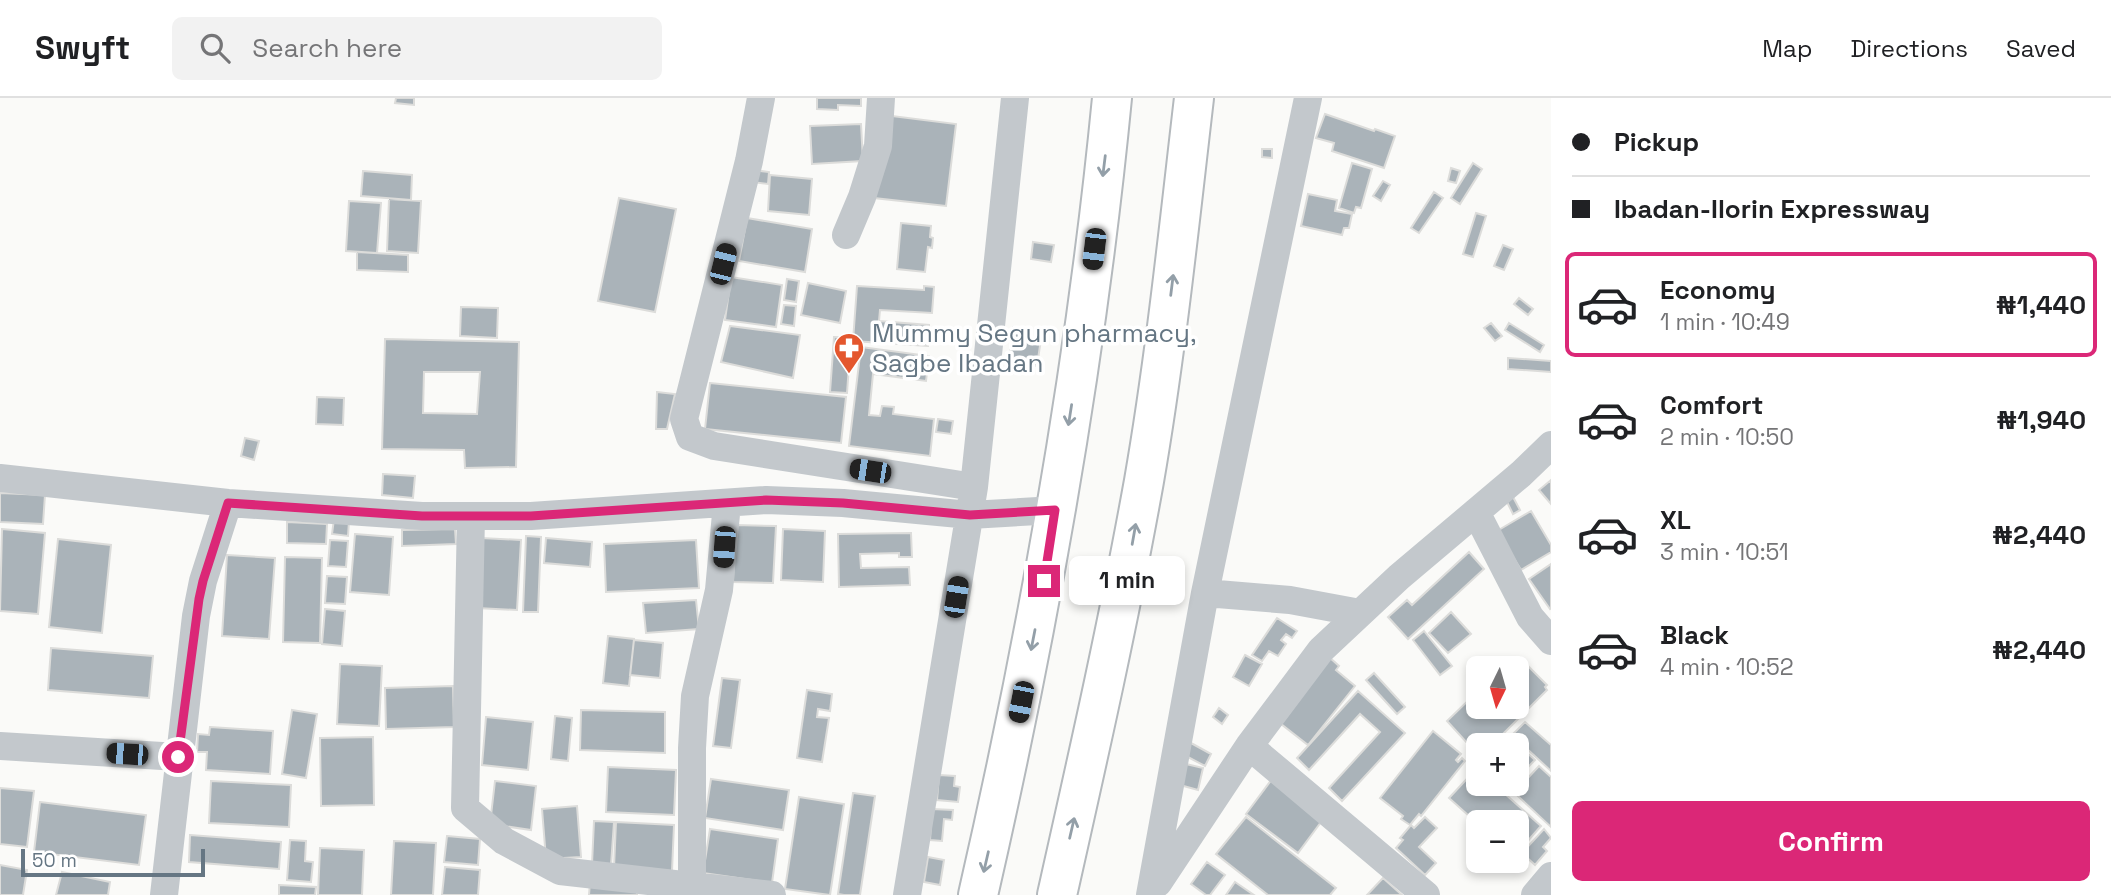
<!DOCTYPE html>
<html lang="en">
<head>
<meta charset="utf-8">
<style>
	:root { --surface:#fff; --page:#f2f2f2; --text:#202124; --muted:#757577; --line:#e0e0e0; --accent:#db2777 }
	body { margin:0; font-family:"Space Grotesk",sans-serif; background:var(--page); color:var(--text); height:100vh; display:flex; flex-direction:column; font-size:26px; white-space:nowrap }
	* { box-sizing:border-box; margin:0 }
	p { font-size:23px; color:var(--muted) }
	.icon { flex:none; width:38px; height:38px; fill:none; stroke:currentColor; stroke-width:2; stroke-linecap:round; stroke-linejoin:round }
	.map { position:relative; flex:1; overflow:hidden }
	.panel { display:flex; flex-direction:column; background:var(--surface); width:560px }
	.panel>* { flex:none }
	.banner { display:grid; align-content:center; height:154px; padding:0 21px; background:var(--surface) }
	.needle { width:46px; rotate:185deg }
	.controls { position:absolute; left:1466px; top:558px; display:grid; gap:14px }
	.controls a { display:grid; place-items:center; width:63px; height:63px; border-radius:10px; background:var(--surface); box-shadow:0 4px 10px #0003; font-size:35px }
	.scale { position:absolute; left:21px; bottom:18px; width:184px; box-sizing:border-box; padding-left:7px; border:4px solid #657683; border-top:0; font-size:19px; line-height:24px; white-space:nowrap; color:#657683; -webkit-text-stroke:5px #fff; paint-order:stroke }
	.end { position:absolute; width:32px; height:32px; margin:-16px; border:9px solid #db2777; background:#fff; box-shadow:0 0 0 4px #fff }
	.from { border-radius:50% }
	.bubble { position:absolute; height:49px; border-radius:10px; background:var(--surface); box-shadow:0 4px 10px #0003; font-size:23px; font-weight:700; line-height:49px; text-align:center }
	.car { position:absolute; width:21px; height:42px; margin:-21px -10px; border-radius:9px; box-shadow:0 0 5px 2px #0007; background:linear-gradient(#222 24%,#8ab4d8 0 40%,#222 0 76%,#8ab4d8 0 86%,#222 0) }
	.banner b { display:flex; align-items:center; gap:24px; height:66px; font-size:26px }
	.banner b+b { border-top:2px solid var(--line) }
	.banner i { width:18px; height:18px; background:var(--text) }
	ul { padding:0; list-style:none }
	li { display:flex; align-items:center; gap:21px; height:105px; margin:0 14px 10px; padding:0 7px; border:4px solid transparent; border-radius:10px }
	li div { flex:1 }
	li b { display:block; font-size:26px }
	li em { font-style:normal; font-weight:700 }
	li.selected { border-color:var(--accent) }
	li>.icon { width:63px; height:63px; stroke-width:1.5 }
	.cta { display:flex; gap:14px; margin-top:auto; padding:14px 21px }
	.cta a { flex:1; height:80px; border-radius:10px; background:var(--accent); color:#fff; font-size:28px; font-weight:700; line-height:80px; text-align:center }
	header { display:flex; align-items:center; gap:42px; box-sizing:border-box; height:98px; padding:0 35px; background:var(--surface); border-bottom:2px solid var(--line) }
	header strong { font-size:33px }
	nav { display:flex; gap:38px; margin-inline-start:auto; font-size:24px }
	.search { width:490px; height:63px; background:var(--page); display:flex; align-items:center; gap:18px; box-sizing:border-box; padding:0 24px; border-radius:10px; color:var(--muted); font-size:26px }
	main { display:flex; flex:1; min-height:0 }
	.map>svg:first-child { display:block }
</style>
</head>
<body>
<header>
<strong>Swyft</strong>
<div class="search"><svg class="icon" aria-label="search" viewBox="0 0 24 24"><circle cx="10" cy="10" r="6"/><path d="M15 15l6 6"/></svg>Search here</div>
<nav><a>Map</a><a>Directions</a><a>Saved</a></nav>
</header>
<main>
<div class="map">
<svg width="1551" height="797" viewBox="0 0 1551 797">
	<rect width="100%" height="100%" fill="#fafaf8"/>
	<path fill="#aab3b9" stroke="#dcdcda" stroke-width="2" fill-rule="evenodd" d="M396,0H414V7L395,5Z
		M817,0H861V8L838,7V12L817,11Z
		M1325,16L1374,33L1375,31L1395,38L1384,70L1332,53L1334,45L1316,40Z
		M884,17L956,26L946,108L874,100Z
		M861,26L863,63L812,66L810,28Z
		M1262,51H1272V60L1262,59Z
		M1352,65L1372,71L1361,110L1356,109L1354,115L1339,110Z
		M1473,65L1482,71L1460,106L1451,100Z
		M1451,70L1460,73L1456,85L1448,83Z
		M753,72L769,74L768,86L752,84Z
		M363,73L412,77L411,102L361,98Z
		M770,77L812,81L809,117L768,113Z
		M1383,83L1390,87L1381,103L1373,98Z
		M1434,94L1443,100L1419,135L1411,130Z
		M1308,96L1337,102L1335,113L1352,116L1349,130H1344L1342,137L1301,128Z
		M619,100L676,111L655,214L598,203Z
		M389,101L421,103L418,155L387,153Z
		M349,103L381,105L377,155L346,153Z
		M1476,115L1486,118L1473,159L1463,156Z
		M747,120L812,131L805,174L739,163Z
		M901,125L931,128L930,139L933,140L932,150L928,149L925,174L897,171Z
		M1033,144L1054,147L1051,164L1031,161Z
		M1503,147L1513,151L1504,172L1494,168Z
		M357,154L408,157V174L357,172Z
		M731,179L782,187L776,229L725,222Z
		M787,181L799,183L796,204L784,202Z
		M808,185L846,193L840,225L801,217Z
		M857,188L924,192V188L934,189L932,215L880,212L879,223L929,227L928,248L853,243Z
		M1519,200L1533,211L1528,217L1514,206Z
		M784,207L796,208L794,228L781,226Z
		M461,209L498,210L497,240L460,238Z
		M1491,225L1502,238L1495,243L1484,230Z
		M1509,225L1544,247L1540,254L1505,232Z
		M730,228L800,237L793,280L721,264Z
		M1013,229L1025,230L1023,239L1041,241L1037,268L1009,265Z
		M834,239L851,240L847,295L830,294Z
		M385,241L519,244L516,369L465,370L464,352L382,351ZM424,274H480L477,316L423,315Z
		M861,249L929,258L926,283L873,276L869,317L880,318L882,308L894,309L893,316L934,321L930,358L849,348Z
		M1508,260L1551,263V274L1508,271Z
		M710,285L846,299L841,345L705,331Z
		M657,294L675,296L667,331H656Z
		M317,299L344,300L343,327L316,326Z
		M938,321L953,323L951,336L936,334Z
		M245,340L259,343L254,362L241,358Z
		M383,376L415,378L413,400L382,397Z
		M1551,382V406L1539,392Z
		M0,395L45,397L43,426L0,424Z
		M1512,397L1520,412L1513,416L1505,400Z
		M1531,413L1551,447V454L1521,472L1497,433Z
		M334,421L349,423L348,438L332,436Z
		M287,424L327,426L326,446L287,445Z
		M735,427L776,428L773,485L733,484Z
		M2,431L45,435L38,516L0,513Z
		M455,431L456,446L402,448V432Z
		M783,431L825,433L823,484L781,482Z
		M911,435L912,459H899V455L860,456L861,470L909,469L910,487L839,489L838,436Z
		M355,436L393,439L389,497L350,494Z
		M526,438L541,439L538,514H523Z
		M481,440L521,442L517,512L477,510Z
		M546,440L592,444L590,469L544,465Z
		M58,441L111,447L102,535L49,529Z
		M330,442L348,443L346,469L328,468Z
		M696,442L699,490L606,494L604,446Z
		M1469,454L1484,471L1408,541L1388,519L1407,502L1412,507Z
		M227,457L275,460L269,541L222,538Z
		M285,459L322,460L320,545L283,544Z
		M1551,466V510L1550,511L1529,481Z
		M327,478L347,479L345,506L325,505Z
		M696,502L699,531L646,535L643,505Z
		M325,511L345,513L342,548L322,546Z
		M1451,514L1471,536L1448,555L1429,535Z
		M1277,520L1297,533L1292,540L1286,536L1281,542L1286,546L1278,558L1269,553L1262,563L1252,557Z
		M1424,533L1452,568L1440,577L1413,542Z
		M608,538L634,541L629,588L603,585Z
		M634,542L663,545L660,580L630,577Z
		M51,550L153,558L149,600L48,592Z
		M1245,557L1262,566L1249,588L1233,579Z
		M1328,558L1339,568L1336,572L1355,588L1308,647L1276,622Z
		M1520,560L1547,587L1545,589L1547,592L1491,648H1479V658L1447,623L1479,592V609H1517V570H1509Z
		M340,566L382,568L379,628L337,626Z
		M1374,575L1405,609L1397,616L1366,582Z
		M722,580L740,582L731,650L713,648Z
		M453,588L454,629L386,631L385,590Z
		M807,592L832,596L830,613L818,611L817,619L829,620L822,664L797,660Z
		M1358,593L1405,635L1342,703L1329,690L1380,634L1360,616L1309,672L1297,660Z
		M1219,610L1228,617L1222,626L1213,619Z
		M292,612L317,616L306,680L282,676Z
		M581,612L665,614V655L580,652Z
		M555,618L572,620L568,663L551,661Z
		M486,619L533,624L528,672L482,667Z
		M1525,624L1551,647V673L1512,637Z
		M210,629L273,633L270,676L206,672L207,654H197L198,636L209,637Z
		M1433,633L1461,656L1456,662L1458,664L1462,660L1465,663L1421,718L1419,716L1410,727L1401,721L1403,718L1380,700Z
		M373,639L374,707L321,708L320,640Z
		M1514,643L1535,662L1522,675L1517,671V648H1510Z
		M1191,645L1211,656L1205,668L1184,657Z
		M1186,666L1203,670L1198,692L1180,687Z
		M1539,668L1551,679V729L1505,686H1517V676L1525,683Z
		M608,669L676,672L674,717L606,714Z
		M1477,670L1479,672V686H1494L1541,728L1517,755V724H1479V727L1449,700Z
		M939,677L955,678L954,688L960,689L958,704L937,702Z
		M711,681L789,692L783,732L705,720Z
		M1272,681L1324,720L1298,755L1246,716Z
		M211,683L291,687L289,729L209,725Z
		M495,683L536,688L531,732L490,726Z
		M0,690L34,693L27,749L0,746Z
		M853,695L875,698L860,797H844L838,796Z
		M799,699L844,706L830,797L785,791Z
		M40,704L146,717L139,767L34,754Z
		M577,708L581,759L546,761L542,711Z
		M932,711L953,712L952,722L944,721L942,743L930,742Z
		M1246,719L1336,790L1330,797H1268L1216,756Z
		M1425,719L1437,730L1419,749L1436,765L1425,777L1396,750L1403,742L1400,740L1411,727L1414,730Z
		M594,723L614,724L611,767L592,766Z
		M616,724L674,727L672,773L614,770Z
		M710,731L778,741L772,785L703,775Z
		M1544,731L1551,740L1543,749L1547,753L1535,767L1522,755Z
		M190,737L281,744L279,771L189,764Z
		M447,738L480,741L478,767L444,764Z
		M290,742L306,743L305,763L313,764L311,784L287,782Z
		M394,743L436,745L433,797H391Z
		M320,750L364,752L362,797H318Z
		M928,759L944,762L940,787L924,784Z
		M1207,764L1225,777L1210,797H1206L1191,786Z
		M0,767L27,772L23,797H0Z
		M445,769L480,772L478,797H442Z
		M62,774L110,784L108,797H56Z
		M1383,780L1402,797H1367Z
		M590,784L637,794V797H589Z
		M1235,784L1254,797H1226Z
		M279,787L316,789L315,797H279Z"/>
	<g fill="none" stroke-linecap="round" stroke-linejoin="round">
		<g stroke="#b4b9bd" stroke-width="42">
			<path id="motorway" d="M978,797C1038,535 1086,268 1112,0
				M1057,797C1088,659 1119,522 1144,383C1166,256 1179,128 1194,0"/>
		</g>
		<path stroke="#c3c8cc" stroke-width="28" d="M761,0L749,63L684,321L690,339L714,348L974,389
			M846,137L862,99L878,48L881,0
			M0,380L228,405L422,418H531L766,402L843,405L970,417L1055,412
			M1476,414L1530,519L1551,543
			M471,418L465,710L504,743L560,773L772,797
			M1205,495L1290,502L1360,515
			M0,648L178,659
			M1249,648L1426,797
			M1158,785L1249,648L1321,552L1399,479L1521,376L1551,347
			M692,787V650L695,598L719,492L727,405
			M164,797L196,518L203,483L228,405
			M907,797L974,389L1015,0
			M1150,797L1205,495L1308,0
			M1535,797L1551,778"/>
		<use href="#motorway" stroke="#fff" stroke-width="38"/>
	</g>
	<defs><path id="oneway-shaft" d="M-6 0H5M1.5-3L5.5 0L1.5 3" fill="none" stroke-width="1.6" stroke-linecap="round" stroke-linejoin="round" transform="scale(1.75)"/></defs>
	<g stroke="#939fa8">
		<use href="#oneway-shaft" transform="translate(1104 68) rotate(97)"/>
		<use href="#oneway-shaft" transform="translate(1172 187) rotate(-83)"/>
		<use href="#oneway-shaft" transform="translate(1070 317) rotate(99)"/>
		<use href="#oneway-shaft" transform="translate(1134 436) rotate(-80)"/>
		<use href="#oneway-shaft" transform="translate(1033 542) rotate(101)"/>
		<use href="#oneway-shaft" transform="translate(1072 730) rotate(-77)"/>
		<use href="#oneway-shaft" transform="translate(986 764) rotate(103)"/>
	</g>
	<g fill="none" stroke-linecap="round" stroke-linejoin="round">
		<path stroke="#db2777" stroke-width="9" d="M178,659L199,501L203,483L228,405L422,418H531L766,402L843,405L970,417L1055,412L1044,483"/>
	</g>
	<defs>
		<g id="pharmacy-pin" transform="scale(1.575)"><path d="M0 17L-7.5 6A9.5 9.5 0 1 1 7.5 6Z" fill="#e4572e" stroke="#fff"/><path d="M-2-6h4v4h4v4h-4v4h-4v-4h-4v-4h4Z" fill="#fff"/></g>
	</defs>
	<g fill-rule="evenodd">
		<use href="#pharmacy-pin" x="849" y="250"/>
	</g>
	<g text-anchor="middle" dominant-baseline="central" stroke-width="7" stroke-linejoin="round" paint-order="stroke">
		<g font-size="26" fill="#657683" stroke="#fff" text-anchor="start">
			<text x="872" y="235">Mummy Segun pharmacy,<tspan x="872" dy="30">Sagbe Ibadan</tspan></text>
		</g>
	</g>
</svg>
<div class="controls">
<a><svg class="needle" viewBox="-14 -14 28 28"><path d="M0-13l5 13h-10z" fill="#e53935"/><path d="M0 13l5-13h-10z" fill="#757577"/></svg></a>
<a>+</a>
<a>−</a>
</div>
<div class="scale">50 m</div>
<i class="end from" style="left:178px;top:659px"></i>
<i class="end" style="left:1044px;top:483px"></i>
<div class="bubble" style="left:1069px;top:458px;width:116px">1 min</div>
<i class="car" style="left:1094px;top:151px;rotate:187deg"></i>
<i class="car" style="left:723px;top:166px;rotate:14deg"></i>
<i class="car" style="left:870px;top:373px;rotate:279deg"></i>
<i class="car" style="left:724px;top:449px;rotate:184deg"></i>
<i class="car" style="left:956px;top:499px;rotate:9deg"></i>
<i class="car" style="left:1021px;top:604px;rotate:191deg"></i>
<i class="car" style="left:127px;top:656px;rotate:274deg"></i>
</div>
<section class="panel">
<div class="banner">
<b><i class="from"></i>Pickup</b>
<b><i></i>Ibadan-Ilorin Expressway</b>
</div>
<ul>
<li class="selected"><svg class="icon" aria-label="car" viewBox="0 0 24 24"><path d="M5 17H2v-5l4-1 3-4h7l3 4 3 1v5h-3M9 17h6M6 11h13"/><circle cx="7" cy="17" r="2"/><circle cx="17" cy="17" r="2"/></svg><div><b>Economy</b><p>1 min · 10:49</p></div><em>₦1,440</em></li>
<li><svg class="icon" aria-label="car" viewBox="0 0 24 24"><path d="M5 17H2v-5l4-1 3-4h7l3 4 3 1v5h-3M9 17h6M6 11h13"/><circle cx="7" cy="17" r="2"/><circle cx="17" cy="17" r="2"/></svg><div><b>Comfort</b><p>2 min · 10:50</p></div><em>₦1,940</em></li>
<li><svg class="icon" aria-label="car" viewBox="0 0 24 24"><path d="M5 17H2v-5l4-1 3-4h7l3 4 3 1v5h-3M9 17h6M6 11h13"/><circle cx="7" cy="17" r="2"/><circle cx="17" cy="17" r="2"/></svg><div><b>XL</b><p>3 min · 10:51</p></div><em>₦2,440</em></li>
<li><svg class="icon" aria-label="car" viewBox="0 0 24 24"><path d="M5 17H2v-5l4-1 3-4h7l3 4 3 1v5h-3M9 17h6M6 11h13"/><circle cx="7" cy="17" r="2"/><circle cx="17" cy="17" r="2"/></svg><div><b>Black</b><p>4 min · 10:52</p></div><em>₦2,440</em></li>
</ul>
<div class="cta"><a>Confirm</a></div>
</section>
</main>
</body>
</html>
